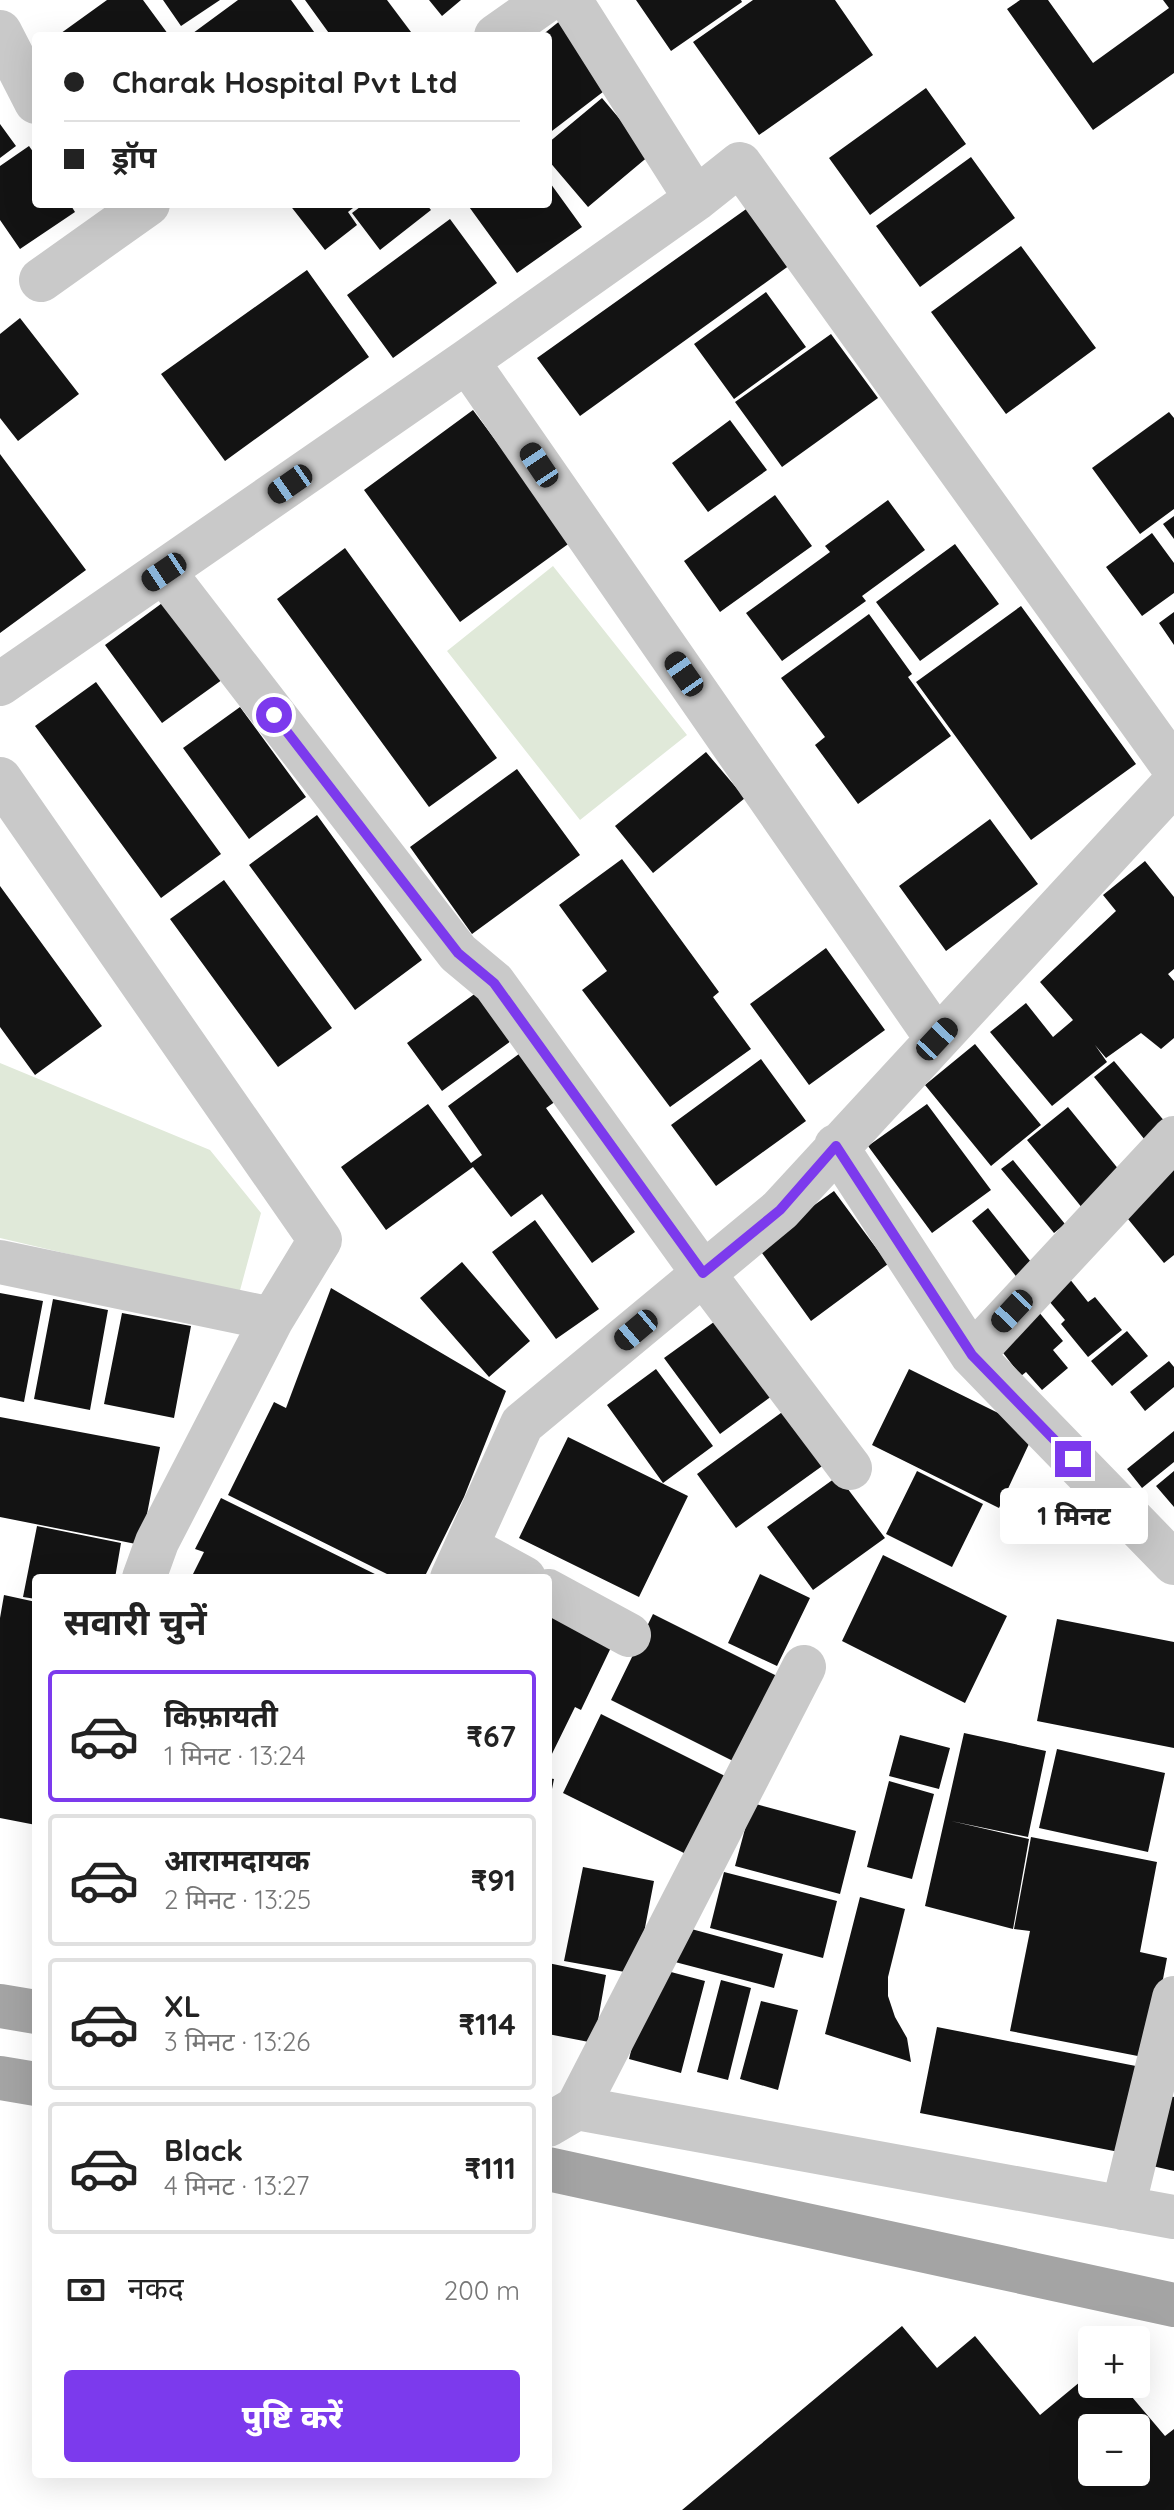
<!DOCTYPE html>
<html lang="hi">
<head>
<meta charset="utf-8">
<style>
	:root { --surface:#fff; --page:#f6f6f6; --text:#222; --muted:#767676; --line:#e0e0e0; --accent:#7c3aed }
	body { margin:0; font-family:Quicksand,"Noto Sans Devanagari",sans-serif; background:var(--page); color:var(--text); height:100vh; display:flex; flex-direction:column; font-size:30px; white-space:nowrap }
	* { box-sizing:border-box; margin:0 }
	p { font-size:26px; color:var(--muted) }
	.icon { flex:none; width:44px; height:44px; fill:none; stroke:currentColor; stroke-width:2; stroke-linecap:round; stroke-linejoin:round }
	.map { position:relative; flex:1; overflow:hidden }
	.panel { position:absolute; left:32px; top:1574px; width:520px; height:904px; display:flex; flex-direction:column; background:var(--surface); border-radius:8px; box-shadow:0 8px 32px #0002 }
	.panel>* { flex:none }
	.hud { position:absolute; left:32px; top:32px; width:520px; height:176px; border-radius:8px; box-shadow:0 8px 32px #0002; display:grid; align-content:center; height:176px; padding:0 32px; background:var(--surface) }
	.buttons { position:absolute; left:1078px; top:2326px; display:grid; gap:16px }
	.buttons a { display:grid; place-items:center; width:72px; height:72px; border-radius:8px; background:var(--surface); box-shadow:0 8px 32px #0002; font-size:40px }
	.end { position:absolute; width:36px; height:36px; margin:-18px; border:10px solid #7c3aed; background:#fff; box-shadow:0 0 0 4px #fff }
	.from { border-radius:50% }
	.bubble { position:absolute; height:56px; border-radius:8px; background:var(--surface); box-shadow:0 8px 32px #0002; font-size:26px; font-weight:800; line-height:56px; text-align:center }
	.car { position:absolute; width:24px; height:48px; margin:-24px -12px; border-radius:10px; box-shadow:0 0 6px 2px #0007; background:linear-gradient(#222 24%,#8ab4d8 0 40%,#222 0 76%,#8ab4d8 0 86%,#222 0) }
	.hud b { display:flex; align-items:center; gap:28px; height:76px; font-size:30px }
	.hud b+b { border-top:2px solid var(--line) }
	.hud i { width:20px; height:20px; background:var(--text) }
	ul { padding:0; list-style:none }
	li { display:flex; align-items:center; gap:24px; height:132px; margin:0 16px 12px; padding:0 16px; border:4px solid var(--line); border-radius:8px }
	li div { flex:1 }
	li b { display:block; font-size:30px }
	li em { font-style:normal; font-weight:800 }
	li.on { border-color:var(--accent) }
	li>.icon { width:72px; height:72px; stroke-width:1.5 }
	h2 { padding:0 32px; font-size:36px; line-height:96px }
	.pay { display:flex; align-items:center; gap:20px; height:88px; padding:0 32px; font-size:30px }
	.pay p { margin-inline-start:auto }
	.action { display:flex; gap:16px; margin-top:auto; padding:16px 32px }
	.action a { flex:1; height:92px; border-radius:8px; background:var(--accent); color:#fff; font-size:32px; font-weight:800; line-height:92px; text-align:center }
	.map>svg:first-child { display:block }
</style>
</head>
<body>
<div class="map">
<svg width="1174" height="2510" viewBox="0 0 1174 2510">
	<rect width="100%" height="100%" fill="#fff"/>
	<path fill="#e0e9d9" d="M553,566L687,735L580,820L447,651Z
		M0,1063L210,1150L261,1213L239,1294L0,1238Z"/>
	<path fill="#131313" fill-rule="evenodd" d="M107,0H143L168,34L57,36Z
		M163,0H220L181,26Z
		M238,0H291L317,36H189Z
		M305,0H387L414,36H331Z
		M429,0H461L442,16Z
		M636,0H741L742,2L671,51Z
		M753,0H835L873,55L759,135L693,42Z
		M1020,0H1048L1093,63L1169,8L1163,0H1174V73L1093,130L1007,9Z
		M561,20L612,85L548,134V36H541Z
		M926,88L966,144L870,215L829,158Z
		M602,98L650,155L588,207L548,160V143Z
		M0,124L16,146L0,158Z
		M29,146L36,156V204H70L75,212L20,249L0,220V166Z
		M971,157L1015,218L920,287L876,226Z
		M548,180L582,227L517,273L467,204H548Z
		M289,204H358L348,212L357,225L325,250Z
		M364,204H426L431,210L380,250L352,213Z
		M749,207L790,265L580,416L537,358Z
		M450,219L497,283L393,358L347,295Z
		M1021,246L1096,348L1006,414L931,312Z
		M307,270L369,357L225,461L161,374Z
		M766,292L806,347L734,399L694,344Z
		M20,318L79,394L18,441L0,418V334Z
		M831,334L878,398L782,467L735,402Z
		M473,410L571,542L460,622L364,490Z
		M1169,412L1174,418V509L1140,534L1092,468Z
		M730,420L767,470L708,512L672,463Z
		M0,454L86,570L0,633Z
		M775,495L812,546L720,612L684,561Z
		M888,500L925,550L862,596L866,601L782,661L746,613L830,552L825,546Z
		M1174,516V539L1163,524Z
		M1152,533L1174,563V593L1142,616L1106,567Z
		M955,544L999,604L920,661L876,602Z
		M345,548L497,758L429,807L277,599Z
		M169,598L226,677L162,723L105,645Z
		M1021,606L1136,764L1031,840L916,682Z
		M1174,612V645L1159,623Z
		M869,614L912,674L908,677L951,736L858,804L815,745L825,737L781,678Z
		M96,682L221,854L161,898L35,726Z
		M240,707L306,797L249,839L183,748Z
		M706,752L745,798L653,873L615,826Z
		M517,769L580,855L472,934L410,847Z
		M317,815L422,960L355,1010L249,865Z
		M990,819L1038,884L946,951L899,886Z
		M622,859L719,992L713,997L751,1049L670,1107L582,990L607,971L559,905Z
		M1145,861L1174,897V969L1168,974L1174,981V1038L1161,1049L1141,1033L1106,1058L1095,1045L1107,1062L1052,1106L990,1032L1026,1003L1053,1037L1073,1020L1040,982L1116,911L1103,895Z
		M224,880L332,1028L278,1067L170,919Z
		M0,886L102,1026L35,1075L0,1027Z
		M826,948L885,1030L809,1085L750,1004Z
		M480,990L515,1038L442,1091L407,1043Z
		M975,1044L1041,1125L991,1166L925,1085Z
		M523,1051L559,1099L546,1108L635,1232L592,1263L542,1194L511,1217L473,1167L386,1230L341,1167L428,1104L471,1163L482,1155L448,1106Z
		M761,1059L806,1121L716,1186L671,1125Z
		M1114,1061L1166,1123L1145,1140L1094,1077Z
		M927,1104L991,1190L932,1233L868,1146Z
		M1068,1107L1124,1176L1083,1209L1027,1140Z
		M1013,1160L1065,1224L1054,1233L1001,1169Z
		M1174,1160V1255L1164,1263L1119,1208Z
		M834,1191L888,1264L811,1321L757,1246Z
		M988,1208L1035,1267L1019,1280L972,1221Z
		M535,1220L599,1309L556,1339L492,1252Z
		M462,1262L530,1341L489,1377L420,1298Z
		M1061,1268L1088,1302L1095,1297L1122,1330L1088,1357L1061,1324L1065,1320L1038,1288Z
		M331,1288L506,1391L464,1497L424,1578H395L228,1495L274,1402L286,1408Z
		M0,1293L43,1301L24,1402L0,1397Z
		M53,1299L108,1310L90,1410L34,1399Z
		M1038,1311L1063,1341L1053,1350L1068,1368L1042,1390L1026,1372L1021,1376L997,1345Z
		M122,1313L191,1326L174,1418L104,1404Z
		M725,1314L780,1390L720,1434L664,1358Z
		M1127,1331L1148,1356L1112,1386L1091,1361Z
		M1169,1361L1174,1367V1387L1145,1411L1130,1392Z
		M656,1369L713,1446L663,1483L607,1405Z
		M909,1369L1035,1431L999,1508L872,1445Z
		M785,1410L825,1464L736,1528L697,1474Z
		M0,1417L160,1447L141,1545L0,1517Z
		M1174,1431V1462L1142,1488L1127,1469Z
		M568,1437L688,1496L639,1597L519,1538Z
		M917,1471L983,1504L952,1567L886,1534Z
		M1174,1471V1507L1156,1486Z
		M838,1476L885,1538L813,1590L767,1527Z
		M221,1498L383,1578H191L204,1552L195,1549Z
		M37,1526L121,1543L115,1578H36V1599L23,1597Z
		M883,1555L1007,1616L965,1703L842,1641Z
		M760,1574L810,1598L777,1666L728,1643Z
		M4,1595L36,1602V1825L0,1818V1618Z
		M548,1600L617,1635L581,1710L575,1707L548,1762Z
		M653,1614L785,1680L743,1766L611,1700Z
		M1057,1619L1174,1642V1748L1037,1721Z
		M601,1714L733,1780L694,1858L563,1793Z
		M964,1733L1046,1751L1028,1837L951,1821L1029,1839L1013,1929L925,1906Z
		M900,1735L950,1748L939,1789L889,1776Z
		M1057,1749L1165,1773L1148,1852L1039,1828Z
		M548,1778L554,1779L549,1804H548Z
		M889,1781L934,1794L912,1879L867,1867Z
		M752,1803L856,1831L840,1894L735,1866Z
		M1031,1837L1157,1862L1140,1952L1167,1958L1148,2058L1010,2031L1030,1931L1014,1929Z
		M583,1867L654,1881L636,1974L564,1961Z
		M724,1872L837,1901L823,1958L710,1928Z
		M860,1897L905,1909L888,1977V1996L895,2017L907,2038L911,2062L825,2034Z
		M684,1927L783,1954L774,1988L675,1962Z
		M548,1963L606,1975L594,2043L548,2034Z
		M652,1967L705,1981L681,2073L629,2059Z
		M721,1980L751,1988L728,2080L697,2072Z
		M761,2001L798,2010L778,2090L740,2079Z
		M937,2027L1141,2067L1124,2153L920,2113Z
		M1165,2095L1174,2097V2171L1148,2165Z
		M902,2326L937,2368L975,2336L1040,2415L1092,2372V2384H1121L1165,2436L1174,2429V2510H682ZM1092,2428H1136V2472H1092Z"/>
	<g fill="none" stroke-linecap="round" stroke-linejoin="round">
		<path stroke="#c9c9c9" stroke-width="44" d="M570,0L696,199
			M0,32L36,102
			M496,36L547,0
			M41,280L148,204
			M467,361L937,1039
			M164,572L458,953L494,983L703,1273L850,1468
			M0,684L467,361L696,199L740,164L1174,768
			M0,779L320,1240L272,1319L157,1542L144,1578
			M836,1146L972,1355L1174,1563
			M0,1262L272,1319
			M972,1355L1174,1138
			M467,1547L524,1578
			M452,1578L522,1424L780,1210L1174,783
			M548,1591L629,1635
			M577,2108L1174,2217
			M548,2125L577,2108L804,1667
			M1123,2208L1174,1998"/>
		<path stroke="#a4a4a4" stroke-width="44" d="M0,2006L36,2012
			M0,2078L36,2084
			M548,2169L1174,2305"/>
	</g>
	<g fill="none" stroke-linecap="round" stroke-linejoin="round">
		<path stroke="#7c3aed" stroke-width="10" d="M274,715L458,953L494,983L703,1273L780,1210L836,1146L972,1355L1073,1459"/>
	</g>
</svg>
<div class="buttons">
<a>+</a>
<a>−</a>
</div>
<i class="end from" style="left:274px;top:715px"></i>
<i class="end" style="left:1073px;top:1459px"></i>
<div class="bubble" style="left:1000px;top:1488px;width:148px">1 मिनट</div>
<i class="car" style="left:539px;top:465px;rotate:326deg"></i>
<i class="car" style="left:290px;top:484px;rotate:235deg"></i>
<i class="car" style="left:164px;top:572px;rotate:236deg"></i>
<i class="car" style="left:684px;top:674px;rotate:325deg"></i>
<i class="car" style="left:937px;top:1039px;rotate:43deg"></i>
<i class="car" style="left:1012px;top:1311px;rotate:223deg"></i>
<i class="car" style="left:636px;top:1330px;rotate:230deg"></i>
<div class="hud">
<b><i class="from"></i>Charak Hospital Pvt Ltd</b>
<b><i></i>ड्रॉप</b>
</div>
<section class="panel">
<h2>सवारी चुनें</h2>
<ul>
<li class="on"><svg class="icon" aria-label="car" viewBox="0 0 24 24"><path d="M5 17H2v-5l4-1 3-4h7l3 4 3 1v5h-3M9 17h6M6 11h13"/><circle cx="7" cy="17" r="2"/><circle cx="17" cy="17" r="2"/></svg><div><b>किफ़ायती</b><p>1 मिनट · 13:24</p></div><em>₹67</em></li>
<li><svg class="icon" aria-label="car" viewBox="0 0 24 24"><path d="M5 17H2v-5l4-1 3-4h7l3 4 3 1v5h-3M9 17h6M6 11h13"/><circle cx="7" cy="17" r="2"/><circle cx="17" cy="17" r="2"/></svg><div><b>आरामदायक</b><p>2 मिनट · 13:25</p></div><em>₹91</em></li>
<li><svg class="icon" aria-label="car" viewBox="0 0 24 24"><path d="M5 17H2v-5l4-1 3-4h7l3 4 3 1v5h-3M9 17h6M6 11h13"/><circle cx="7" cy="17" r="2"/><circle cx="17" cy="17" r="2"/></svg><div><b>XL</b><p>3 मिनट · 13:26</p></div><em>₹114</em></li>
<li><svg class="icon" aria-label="car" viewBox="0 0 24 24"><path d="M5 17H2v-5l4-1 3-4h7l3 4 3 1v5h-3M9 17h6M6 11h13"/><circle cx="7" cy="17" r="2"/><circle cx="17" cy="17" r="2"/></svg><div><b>Black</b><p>4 मिनट · 13:27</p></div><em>₹111</em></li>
</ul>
<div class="pay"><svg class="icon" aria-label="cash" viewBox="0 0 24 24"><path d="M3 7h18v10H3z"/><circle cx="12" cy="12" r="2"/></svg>नकद<p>200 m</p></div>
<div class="action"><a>पुष्टि करें</a></div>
</section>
</div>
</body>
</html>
